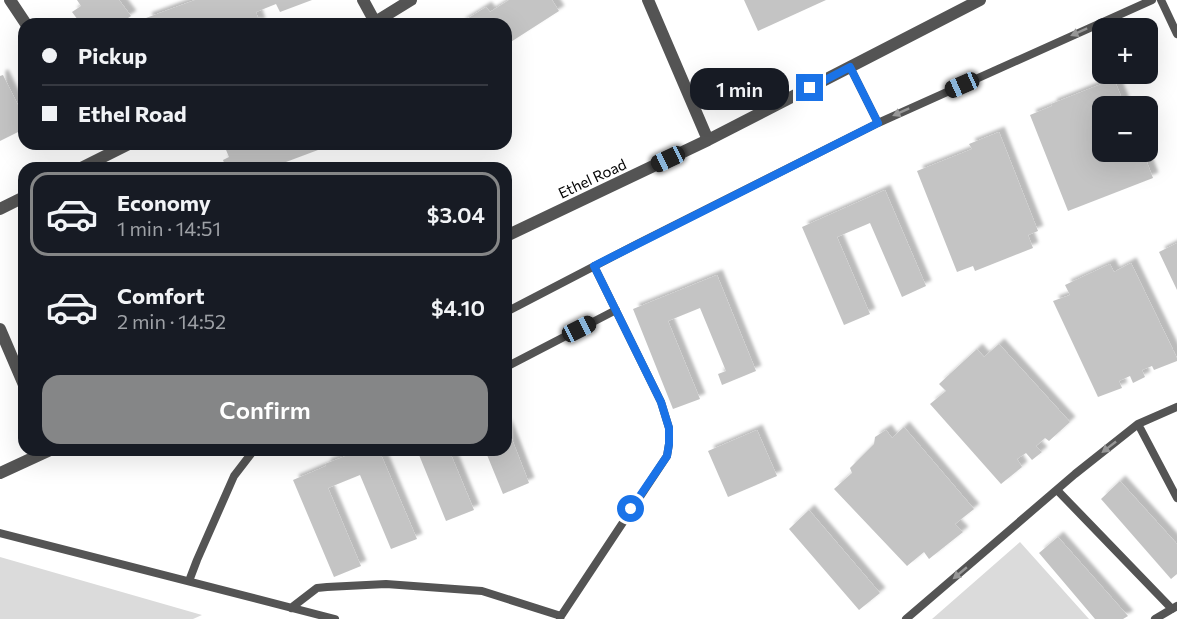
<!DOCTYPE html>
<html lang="en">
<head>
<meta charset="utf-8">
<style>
	:root { --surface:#171b24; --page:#242831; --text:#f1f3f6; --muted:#9ea1a6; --line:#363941; --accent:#858687 }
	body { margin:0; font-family:Commissioner,sans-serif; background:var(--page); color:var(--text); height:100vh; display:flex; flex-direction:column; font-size:22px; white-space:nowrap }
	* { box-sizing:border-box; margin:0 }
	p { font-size:20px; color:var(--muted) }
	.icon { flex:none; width:33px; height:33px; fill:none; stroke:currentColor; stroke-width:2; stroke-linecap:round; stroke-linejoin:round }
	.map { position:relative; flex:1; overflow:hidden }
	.panel { position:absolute; left:18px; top:162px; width:494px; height:294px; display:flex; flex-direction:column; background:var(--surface); border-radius:18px; box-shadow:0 6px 24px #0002 }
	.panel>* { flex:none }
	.top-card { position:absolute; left:18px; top:18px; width:494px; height:132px; border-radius:18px; box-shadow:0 6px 24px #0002; display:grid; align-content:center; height:132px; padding:0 24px; background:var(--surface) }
	.tools { position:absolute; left:1092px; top:18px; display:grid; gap:12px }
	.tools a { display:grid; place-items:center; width:66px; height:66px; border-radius:12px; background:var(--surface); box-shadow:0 6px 24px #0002; font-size:30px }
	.end { position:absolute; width:27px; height:27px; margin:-14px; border:8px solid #1a73e8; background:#fff; box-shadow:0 0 0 3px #fff }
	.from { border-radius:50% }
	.bubble { position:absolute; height:42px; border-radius:18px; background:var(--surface); box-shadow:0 6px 24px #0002; font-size:20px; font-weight:600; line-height:42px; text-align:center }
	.car { position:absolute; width:18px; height:36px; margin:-18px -9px; border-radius:8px; box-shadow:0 0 4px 2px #0007; background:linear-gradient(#222 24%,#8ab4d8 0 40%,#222 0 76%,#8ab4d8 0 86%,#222 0) }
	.top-card b { display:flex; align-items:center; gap:21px; height:57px; font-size:22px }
	.top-card b+b { border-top:2px solid var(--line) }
	.top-card i { width:15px; height:15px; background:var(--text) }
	ul { padding:10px 0 0; list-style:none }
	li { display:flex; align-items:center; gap:18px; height:84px; margin:0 12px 9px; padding:0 12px; border:3px solid transparent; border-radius:18px }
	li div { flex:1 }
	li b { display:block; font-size:22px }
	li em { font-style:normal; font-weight:600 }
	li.selected { border-color:var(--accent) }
	li>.icon { width:54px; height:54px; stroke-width:1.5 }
	.cta { display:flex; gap:12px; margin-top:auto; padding:12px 24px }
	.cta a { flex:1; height:69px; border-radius:18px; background:var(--accent); color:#fff; font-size:24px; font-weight:600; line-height:69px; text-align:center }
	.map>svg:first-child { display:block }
</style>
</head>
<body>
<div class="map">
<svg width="1177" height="619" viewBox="0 0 1177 619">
	<defs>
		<filter id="shadow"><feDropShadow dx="5.5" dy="-5.5" stdDeviation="1.5" flood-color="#0004"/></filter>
	</defs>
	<rect width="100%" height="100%" fill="#fff"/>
	<path fill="#dbdbdb" d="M1020,542L1089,619H932Z
		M0,557L202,615L193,619H0Z"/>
	<path fill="#c4c4c4" filter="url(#shadow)" d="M77,0H119L131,16L119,24H81L72,12L81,6Z
		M195,0H312L280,12L276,4L256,12L260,24H149L146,18Z
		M509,0H552L559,11L506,45V24H459L486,7L490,12Z
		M744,0H826L758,31Z
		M3,75L24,117V129L0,141V76Z
		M1114,79L1125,106H1102V152H1143L1153,178L1068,211L1030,115L1052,106L1051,104Z
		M999,132L1038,231L1028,235L1033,248L975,271L973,266L957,272L917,171L972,149L969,144Z
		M226,144H334L270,168H226L223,160L229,157L224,145Z
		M885,190L926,286L902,297L870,223L837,237L870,314L844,325L802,227Z
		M1177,243V290L1159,252Z
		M1131,263L1177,358V361L1154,370L1152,366L1142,370L1145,377L1133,383L1130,376L1119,381L1122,388L1098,397L1053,301L1070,295L1065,285L1110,264L1114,272Z
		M717,275L756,371L722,385L718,374L726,371L700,308L668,321L700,399L673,409L633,309Z
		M999,344L1070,422L1049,441L1045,438L1036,446L1042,452L1032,460L1026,453L1017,459L1022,467L1001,484L930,404L946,391L939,384L977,349L984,357Z
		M506,424L529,483L503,494L485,450H506Z
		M904,427L974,509L955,524L963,532L929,559L924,552L907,566L834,489L852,473L850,468L874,444L875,437L886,430L892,438Z
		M757,430L777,476L728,497L708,451Z
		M351,450H379L417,539L391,549L360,475L328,488L361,566L334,577L293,480L326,466L325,464L348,455L347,452Z
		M417,450H449L474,510L446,521Z
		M1120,481L1177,544V574L1171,579L1101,499Z
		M809,510L880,593L859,610L789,529Z
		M1058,537L1128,616L1123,619H1095L1039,553Z"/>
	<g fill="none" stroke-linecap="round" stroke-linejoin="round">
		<path stroke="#545454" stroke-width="8" d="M1161,0L1177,34
			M850,67L878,123L1152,0
			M506,312L637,244L878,123
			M506,367L616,310
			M1138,424L1177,498
			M1057,490L1172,609
			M0,533L335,619
			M189,581L197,560L234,476L254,450
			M291,608L317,588L327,587L386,584L482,591L561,616L560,619
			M561,616L667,456L669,444V428L661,402L594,266
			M906,619L1075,474L1138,424L1177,407
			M1155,619L1177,606"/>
		<path stroke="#545454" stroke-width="12" d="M10,0L26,24
			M363,0L375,22
			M648,0L708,140
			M372,24L411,0
			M81,168L129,144
			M0,209L24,197
			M506,236L708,140L980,0
			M0,329L24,385
			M0,473L50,450"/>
	</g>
	<defs><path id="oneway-solid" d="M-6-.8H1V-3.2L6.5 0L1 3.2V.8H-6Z" transform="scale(1.5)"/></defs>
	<g fill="#989898">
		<use href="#oneway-solid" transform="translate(1079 32) rotate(156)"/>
		<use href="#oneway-solid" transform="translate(901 112) rotate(156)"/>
		<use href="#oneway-solid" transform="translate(1109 447) rotate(142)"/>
		<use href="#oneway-solid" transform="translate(960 573) rotate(140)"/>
	</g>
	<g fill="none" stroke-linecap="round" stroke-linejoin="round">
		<path stroke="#1a73e8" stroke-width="8" d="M631,509L667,456L669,444V428L661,402L594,266L878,123L850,67L810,88"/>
	</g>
	<g text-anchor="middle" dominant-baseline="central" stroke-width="4.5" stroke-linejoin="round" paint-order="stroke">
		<g font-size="15" fill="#000" stroke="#fff">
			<text transform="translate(592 178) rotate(-25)">Ethel Road</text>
		</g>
	</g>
</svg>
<div class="tools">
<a>+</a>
<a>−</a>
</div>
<i class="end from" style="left:631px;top:509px"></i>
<i class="end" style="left:810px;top:88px"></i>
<div class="bubble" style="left:690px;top:68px;width:99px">1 min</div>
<i class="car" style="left:962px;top:85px;rotate:246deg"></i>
<i class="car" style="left:668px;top:159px;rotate:245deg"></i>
<i class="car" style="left:579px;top:329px;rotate:63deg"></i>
<div class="top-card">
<b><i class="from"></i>Pickup</b>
<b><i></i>Ethel Road</b>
</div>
<section class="panel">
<ul>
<li class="selected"><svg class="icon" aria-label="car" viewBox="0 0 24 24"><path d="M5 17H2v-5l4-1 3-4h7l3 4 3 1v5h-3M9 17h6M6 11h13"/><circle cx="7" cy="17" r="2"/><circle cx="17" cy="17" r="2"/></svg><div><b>Economy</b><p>1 min · 14:51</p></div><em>$3.04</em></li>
<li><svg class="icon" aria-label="car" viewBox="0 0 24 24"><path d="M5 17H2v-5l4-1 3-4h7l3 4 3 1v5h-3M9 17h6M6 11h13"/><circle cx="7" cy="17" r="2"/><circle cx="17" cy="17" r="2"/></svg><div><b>Comfort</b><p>2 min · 14:52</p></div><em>$4.10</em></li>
</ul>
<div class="cta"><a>Confirm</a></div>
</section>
</div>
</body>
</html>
